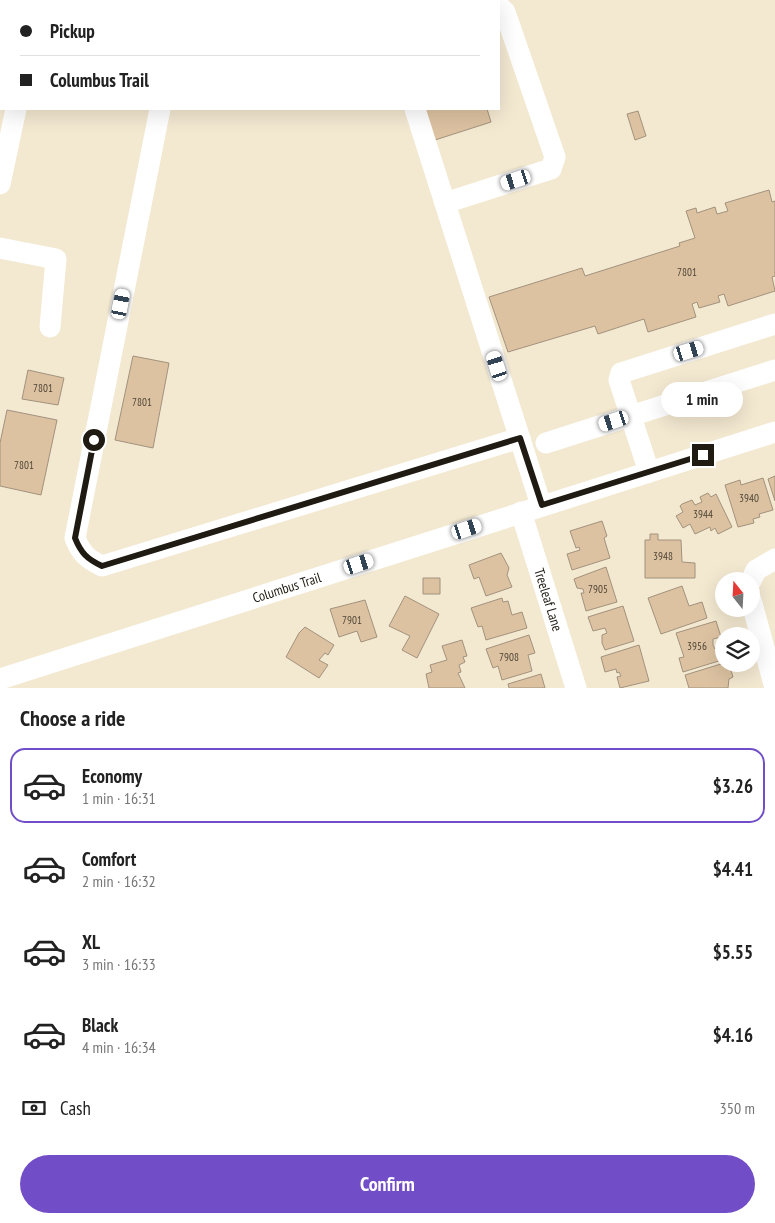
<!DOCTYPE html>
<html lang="en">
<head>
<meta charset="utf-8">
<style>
	:root { --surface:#fff; --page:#f2f2f2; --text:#222; --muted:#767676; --line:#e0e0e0; --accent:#714ec7 }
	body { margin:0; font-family:"PT Sans Narrow",sans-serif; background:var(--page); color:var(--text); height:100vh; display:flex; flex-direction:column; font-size:19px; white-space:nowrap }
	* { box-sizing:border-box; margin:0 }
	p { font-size:16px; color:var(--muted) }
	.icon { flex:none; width:28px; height:28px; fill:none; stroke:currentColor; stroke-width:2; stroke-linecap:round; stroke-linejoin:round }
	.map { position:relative; height:688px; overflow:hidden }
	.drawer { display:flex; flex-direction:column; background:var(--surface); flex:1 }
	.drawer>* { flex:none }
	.top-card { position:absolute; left:0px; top:0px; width:500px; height:110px; box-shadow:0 5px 20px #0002; display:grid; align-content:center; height:110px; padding:0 20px; background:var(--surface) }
	.needle { width:32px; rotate:342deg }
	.tools { position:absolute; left:715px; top:572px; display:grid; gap:10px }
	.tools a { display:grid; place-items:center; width:45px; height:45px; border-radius:50%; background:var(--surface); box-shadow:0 5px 20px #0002; font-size:25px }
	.end { position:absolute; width:22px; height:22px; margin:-11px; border:6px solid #1f1b12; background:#fff; box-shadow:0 0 0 2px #fff }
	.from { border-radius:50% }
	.bubble { position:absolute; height:35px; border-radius:18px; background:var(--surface); box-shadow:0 5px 20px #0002; font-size:16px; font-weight:700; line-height:35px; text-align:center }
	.car { position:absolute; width:15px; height:30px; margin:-15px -8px; border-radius:6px; box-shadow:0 0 4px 1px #0007; background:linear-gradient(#fff 24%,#345 0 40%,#fff 0 76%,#345 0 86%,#fff 0) }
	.top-card b { display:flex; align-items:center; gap:18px; height:48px; font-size:19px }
	.top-card b+b { border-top:1px solid var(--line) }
	.top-card i { width:12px; height:12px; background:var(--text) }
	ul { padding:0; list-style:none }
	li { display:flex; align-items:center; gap:15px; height:75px; margin:0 10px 8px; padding:0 10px; border:2px solid transparent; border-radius:15px }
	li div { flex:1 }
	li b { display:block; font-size:19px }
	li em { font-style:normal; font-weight:700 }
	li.on { border-color:var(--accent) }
	li>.icon { width:45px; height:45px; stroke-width:1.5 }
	h2 { padding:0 20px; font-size:22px; line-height:60px }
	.pay { display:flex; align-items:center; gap:12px; height:55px; padding:0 20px; font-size:19px }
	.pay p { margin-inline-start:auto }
	.cta { display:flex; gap:10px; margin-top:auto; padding:10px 20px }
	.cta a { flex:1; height:58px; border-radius:30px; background:var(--accent); color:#fff; font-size:20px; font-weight:700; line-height:58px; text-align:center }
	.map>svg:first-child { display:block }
</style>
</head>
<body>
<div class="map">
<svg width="775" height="688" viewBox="0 0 775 688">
	<rect width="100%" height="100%" fill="#f3e8d0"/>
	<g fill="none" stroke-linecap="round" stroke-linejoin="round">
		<path stroke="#8abbc5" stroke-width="4.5" d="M355,1L359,0"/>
	</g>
	<path fill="#dcc2a1" stroke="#a2927e" d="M425,109H487L491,122L435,140Z
		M638,111L646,136L635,140L627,114Z
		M769,190L772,202L775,201V276L772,277L775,291L728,306L724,294L718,296L720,302L699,308L697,302L692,304L696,317L648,332L644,319L598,334L595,326L508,352L489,297L582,268L585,276L680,246L679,243L695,238L686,211L696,208L697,213L715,207L717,214L728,211L725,203Z
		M133,356L169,363L153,448L115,440Z
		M28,370L64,378L58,405L22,399Z
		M7,410L57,420L41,495L0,486V443Z
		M775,476V501L768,479Z
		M763,478L773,510L759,514L760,517L753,519L754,523L738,527L725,485L740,480L741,485Z
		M708,493L711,497L716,494L732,527L718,534L715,528L711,531L710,527L695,534L690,524L683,528L676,516L683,512L680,506L682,504L692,500L695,505L702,502L700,497Z
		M602,521L607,536L604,538L610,558L572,570L567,554L580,550L579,547L576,548L570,531Z
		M650,534H658V540H681L682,562L695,563V578H645V540H650Z
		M501,553L509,568L507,575L512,587L486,596L479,577L474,579L469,565Z
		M606,567L617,602L586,611L581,593H584L583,589L577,588L574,579Z
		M423,578H440V594H423Z
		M682,586L689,606L702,602L707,618L661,634L648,598Z
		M405,596L439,614L417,658L402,650L410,636L389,626Z
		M502,598L503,602L508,601L512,615L522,612L527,628L486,640L482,626L478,627L471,608Z
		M365,600L377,637L361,642L357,631L339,637L330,609Z
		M623,606L634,641L605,650L602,643V635L607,633L605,628L593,631L588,617Z
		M716,621L721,637L713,639V645L715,649L718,647L722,660L683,672L679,658L684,657L676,633Z
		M305,627L334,645L328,655L325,653L319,660L328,665L319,678L286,657L299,633Z
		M529,635L535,653L528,655L532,671L502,680L498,666L493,668L486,649Z
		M462,640L467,656L463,657L465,662L459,665L461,672L458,673L465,688H429L426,674L432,672L430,665L447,660L442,646Z
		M639,645L649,681L620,688L617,677L621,676L619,672L617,673L616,669L605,672L601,657Z
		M724,663L729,664L733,677L729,679L728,688H689L685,675Z
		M541,674L545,688H509L508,684Z"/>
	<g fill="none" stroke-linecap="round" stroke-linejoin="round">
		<g stroke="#fff" stroke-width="21">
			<path d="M39,1V0"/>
			<path d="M160,109L75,538C81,553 87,559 102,566L520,438"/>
			<path d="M415,109L541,505"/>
			<path d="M0,184L16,109"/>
			<path d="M445,203L551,169L555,157L505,12L499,6"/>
			<path d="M0,248L56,259L50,327"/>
			<path d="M546,443L775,370"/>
			<path d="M649,472L619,380L621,373L775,324"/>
			<path id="s1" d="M521,512L576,688"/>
			<path d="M751,581L756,570L775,559"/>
			<path d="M751,600L775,688"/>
			<path id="s2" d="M0,679L775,432"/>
		</g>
	</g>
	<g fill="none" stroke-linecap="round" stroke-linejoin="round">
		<path stroke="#1f1b12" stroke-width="6" d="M94,440L75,538C81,553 87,559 102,566L520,438L542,505L703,455"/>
	</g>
	<g text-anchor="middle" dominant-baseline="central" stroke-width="4.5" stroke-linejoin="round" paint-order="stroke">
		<g font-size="11" fill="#4e4536">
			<text x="687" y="272">7801</text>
			<text x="43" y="388">7801</text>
			<text x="142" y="402">7801</text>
			<text x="24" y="465">7801</text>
			<text x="749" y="498">3940</text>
			<text x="703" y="514">3944</text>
			<text x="663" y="556">3948</text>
			<text x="598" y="589">7905</text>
			<text x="352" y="620">7901</text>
			<text x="697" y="646">3956</text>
			<text x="509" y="657">7908</text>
		</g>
		<g font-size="14" fill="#1f1b12" stroke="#fff">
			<text stroke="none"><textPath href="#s2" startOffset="301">Columbus Trail</textPath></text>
			<text stroke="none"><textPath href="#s1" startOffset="92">Treeleaf Lane</textPath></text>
		</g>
	</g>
</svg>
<div class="tools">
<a><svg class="needle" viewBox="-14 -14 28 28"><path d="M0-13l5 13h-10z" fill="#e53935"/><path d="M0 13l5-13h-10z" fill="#767676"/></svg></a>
<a><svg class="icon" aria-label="layers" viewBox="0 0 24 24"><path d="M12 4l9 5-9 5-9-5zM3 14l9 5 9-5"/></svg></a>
</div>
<i class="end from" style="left:94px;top:440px"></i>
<i class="end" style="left:703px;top:455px"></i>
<div class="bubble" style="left:661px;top:382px;width:82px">1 min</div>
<i class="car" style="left:516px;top:180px;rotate:252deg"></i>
<i class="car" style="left:121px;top:304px;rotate:11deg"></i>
<i class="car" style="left:689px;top:351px;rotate:73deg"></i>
<i class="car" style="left:497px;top:366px;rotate:342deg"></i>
<i class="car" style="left:614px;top:421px;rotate:252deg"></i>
<i class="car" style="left:467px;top:529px;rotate:72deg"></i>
<i class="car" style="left:359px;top:564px;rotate:72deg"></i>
<div class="top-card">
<b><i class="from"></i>Pickup</b>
<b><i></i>Columbus Trail</b>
</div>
</div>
<section class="drawer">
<h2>Choose a ride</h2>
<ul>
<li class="on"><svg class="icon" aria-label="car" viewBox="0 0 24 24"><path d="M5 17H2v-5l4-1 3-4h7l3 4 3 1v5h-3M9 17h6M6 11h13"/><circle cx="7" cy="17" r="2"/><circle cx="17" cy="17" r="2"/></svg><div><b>Economy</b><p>1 min · 16:31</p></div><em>$3.26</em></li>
<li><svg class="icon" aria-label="car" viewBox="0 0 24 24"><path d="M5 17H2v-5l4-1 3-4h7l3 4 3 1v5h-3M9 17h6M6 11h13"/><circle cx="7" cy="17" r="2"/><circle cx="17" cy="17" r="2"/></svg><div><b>Comfort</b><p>2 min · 16:32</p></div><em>$4.41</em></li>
<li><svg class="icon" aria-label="car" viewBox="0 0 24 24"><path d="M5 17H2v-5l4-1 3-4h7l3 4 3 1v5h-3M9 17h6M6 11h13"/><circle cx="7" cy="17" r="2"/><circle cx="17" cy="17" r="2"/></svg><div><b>XL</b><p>3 min · 16:33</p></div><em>$5.55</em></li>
<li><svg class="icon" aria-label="car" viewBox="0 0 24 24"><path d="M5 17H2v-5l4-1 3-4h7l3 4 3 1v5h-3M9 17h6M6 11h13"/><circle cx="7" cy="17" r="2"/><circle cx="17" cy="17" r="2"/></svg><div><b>Black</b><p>4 min · 16:34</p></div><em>$4.16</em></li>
</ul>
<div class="pay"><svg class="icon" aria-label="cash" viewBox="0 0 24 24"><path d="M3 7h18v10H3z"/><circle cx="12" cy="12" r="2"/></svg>Cash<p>350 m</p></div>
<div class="cta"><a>Confirm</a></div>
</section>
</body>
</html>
